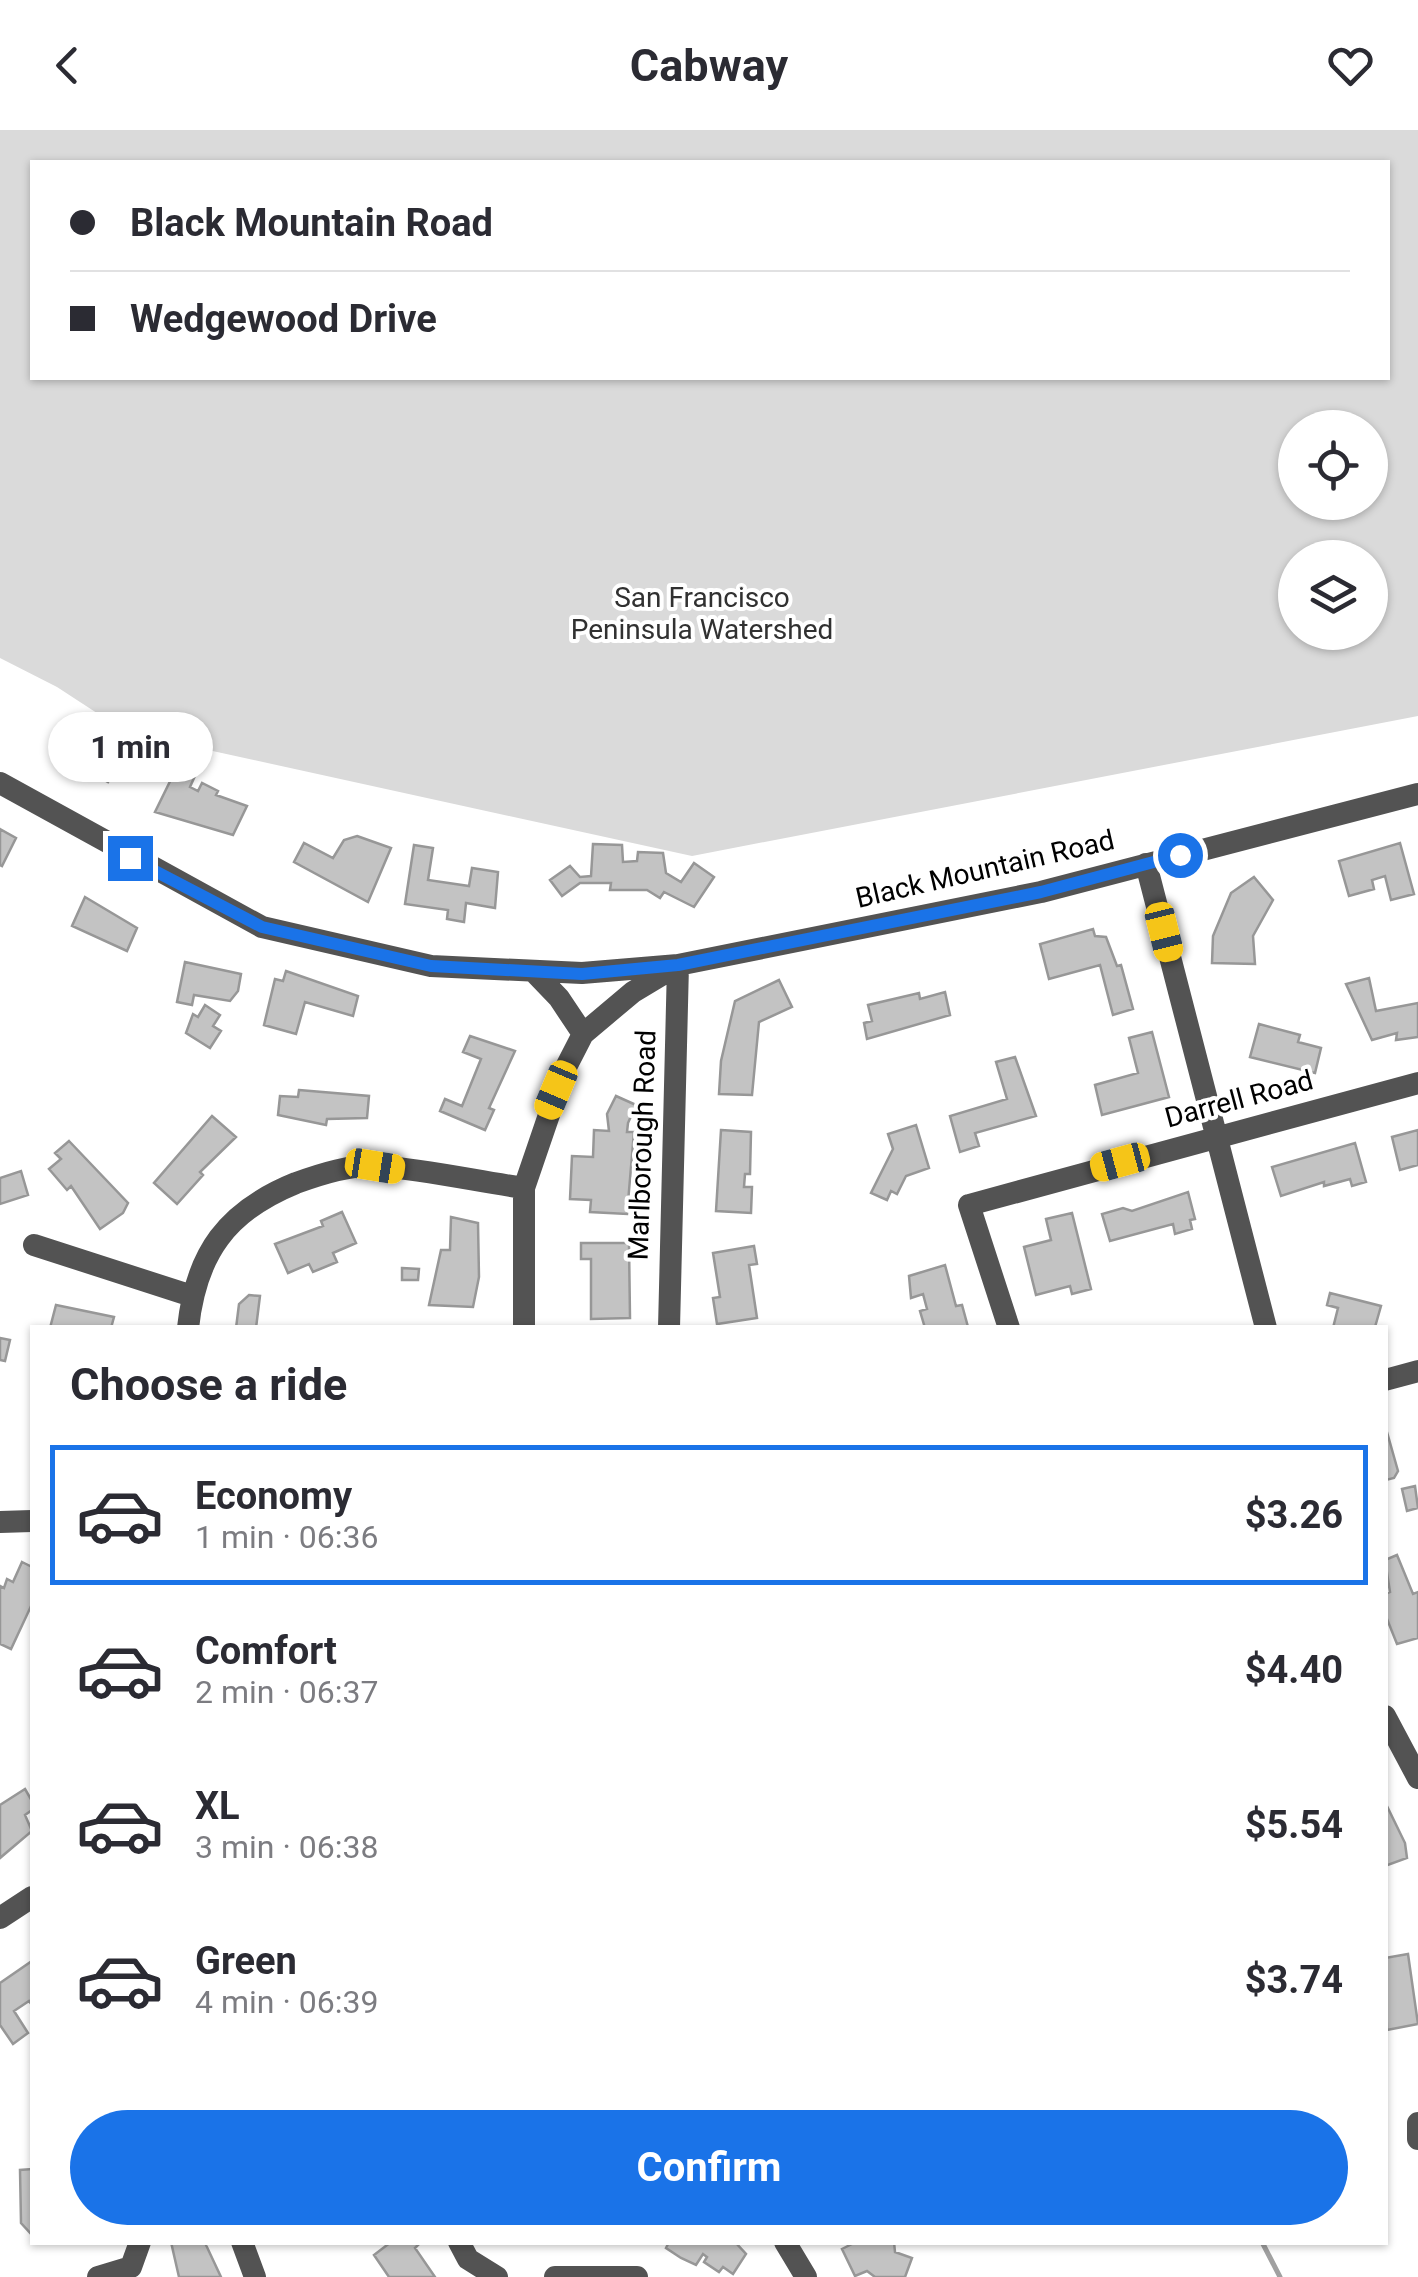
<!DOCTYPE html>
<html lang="en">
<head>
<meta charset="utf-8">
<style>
	:root { --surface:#fff; --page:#f2f2f3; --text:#2b2b33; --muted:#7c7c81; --line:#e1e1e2; --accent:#1a73e8 }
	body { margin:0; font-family:Roboto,sans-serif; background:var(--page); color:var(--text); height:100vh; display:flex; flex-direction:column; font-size:38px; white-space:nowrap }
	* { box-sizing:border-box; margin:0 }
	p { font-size:32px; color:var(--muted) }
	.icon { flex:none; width:55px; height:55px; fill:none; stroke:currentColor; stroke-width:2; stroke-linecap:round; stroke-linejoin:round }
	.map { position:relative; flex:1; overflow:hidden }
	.side { position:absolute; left:30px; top:1195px; width:1358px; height:920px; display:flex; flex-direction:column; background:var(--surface); border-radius:0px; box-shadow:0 2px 8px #0004 }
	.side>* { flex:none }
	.guide { position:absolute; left:30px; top:30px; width:1360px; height:220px; border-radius:0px; box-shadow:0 2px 8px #0004; display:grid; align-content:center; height:220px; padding:0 40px; background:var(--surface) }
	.controls { position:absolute; left:1278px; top:280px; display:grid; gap:20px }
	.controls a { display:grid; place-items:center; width:110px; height:110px; border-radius:50%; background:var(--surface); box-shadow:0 2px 8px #0004; font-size:50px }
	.end { position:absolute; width:45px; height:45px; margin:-22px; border:12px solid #1a73e8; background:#fff; box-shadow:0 0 0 5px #fff }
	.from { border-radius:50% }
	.bubble { position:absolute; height:70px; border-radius:35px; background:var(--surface); box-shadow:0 2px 8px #0004; font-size:32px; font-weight:700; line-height:70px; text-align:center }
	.car { position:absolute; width:30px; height:60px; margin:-30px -15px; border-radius:12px; box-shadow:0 0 8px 2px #0007; background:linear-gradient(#f5c518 24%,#345 0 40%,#f5c518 0 76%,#345 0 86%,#f5c518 0) }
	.guide b { display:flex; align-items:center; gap:35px; height:95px; font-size:38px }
	.guide b+b { border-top:2px solid var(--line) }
	.guide i { width:25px; height:25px; background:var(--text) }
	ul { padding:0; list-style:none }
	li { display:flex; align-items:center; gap:30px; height:140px; margin:0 20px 15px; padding:0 20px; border:5px solid transparent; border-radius:0px }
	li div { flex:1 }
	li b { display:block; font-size:38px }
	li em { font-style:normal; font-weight:700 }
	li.active { border-color:var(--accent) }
	li>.icon { width:90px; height:90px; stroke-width:1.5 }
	h2 { padding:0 40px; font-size:45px; line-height:120px }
	.cta { display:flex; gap:20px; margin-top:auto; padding:20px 40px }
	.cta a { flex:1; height:115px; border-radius:60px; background:var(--accent); color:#fff; font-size:40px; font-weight:700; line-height:115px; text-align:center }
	header { display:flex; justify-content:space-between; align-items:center; height:130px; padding:0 40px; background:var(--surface); font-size:45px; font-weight:700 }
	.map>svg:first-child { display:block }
</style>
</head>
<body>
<header><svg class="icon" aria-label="back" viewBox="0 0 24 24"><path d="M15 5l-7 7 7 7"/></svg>Cabway<svg class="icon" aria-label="heart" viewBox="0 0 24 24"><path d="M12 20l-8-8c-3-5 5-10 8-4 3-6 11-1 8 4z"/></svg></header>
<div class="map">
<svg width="1418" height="2147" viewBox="0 0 1418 2147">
	<rect width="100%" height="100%" fill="#fff"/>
	<path fill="#dadada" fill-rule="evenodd" d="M0,0H1418V586L692,726L126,602L57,557L0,528ZM32,32H1388V248H32ZM1295,298H1370V372H1295ZM1295,428H1370V502H1295Z"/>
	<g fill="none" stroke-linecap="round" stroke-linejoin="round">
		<path stroke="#a1a1a1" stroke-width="5" d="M1262,2112L1280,2147"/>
	</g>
	<path fill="#c3c3c3" stroke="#979797" stroke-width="2.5" d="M72,588L115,615L112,619L124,627L108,652L52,620Z
		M181,629L199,637L190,657L198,661L202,653L218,661L216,665L247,676L233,705L155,682Z
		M0,699L16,708L2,736L0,735Z
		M357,706L391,718L368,772L294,732L304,713L333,728L344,710Z
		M1400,713L1414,764L1391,770L1385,746L1372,750L1374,759L1349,766L1339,731Z
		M593,714L622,715L623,732L637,731L638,722L663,723L666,743L681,752L694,733L714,747L694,777L664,762L660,768L647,760H610L611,753H580L562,766L550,750L570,736L580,747L591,746Z
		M414,715L433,718L428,750L469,756L472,738L498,742L495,778L466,773L464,792L447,789L448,780L405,774Z
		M1254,747L1273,770L1253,806L1255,834L1212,833L1213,806L1231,763Z
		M85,767L137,798L127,821L72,796Z
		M1093,799L1095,806L1106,807L1117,836L1121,835L1133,879L1113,885L1100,835L1049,849L1040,814Z
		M185,832L241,844L238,861L230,871L194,865L192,875L177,872Z
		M286,841L358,866L353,886L305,872L296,904L264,895L275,849L283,851Z
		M1369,848L1376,881L1418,873V907L1396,910L1397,903L1372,910L1346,854Z
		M779,850L792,877L759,892L752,965L719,964L721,931L735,871Z
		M945,862L950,885L867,909L864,893L872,891L868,875L919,863L920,869Z
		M205,875L220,885L213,896L221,901L210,918L186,903L193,884L198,887Z
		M1259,894L1300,905L1298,912L1321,918L1315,943L1250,927Z
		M1152,902L1169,967L1102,985L1095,955L1138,943L1129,908Z
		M470,906L515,921L489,978L494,980L485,1000L440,981L445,969L462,976L481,929L463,922Z
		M1015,927L1036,986L975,1003L979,1016L960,1022L950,986L1007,969L996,932Z
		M299,960L369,966L367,988L327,989L326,995L278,985L280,966L298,967Z
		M616,966L636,975L628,993L627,1002H634L627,1084L590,1082L591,1070L570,1069L572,1026L593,1027L594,1000L609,1001L607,984Z
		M212,986L236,1007L200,1042L203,1045L177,1074L154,1053Z
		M916,995L929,1038L906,1046L897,1064L891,1061L887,1070L871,1063L893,1019L888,1004Z
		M721,1000L751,1002L750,1044H745L744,1057H752L751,1083L716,1081Z
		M1418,1000V1035L1400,1040L1392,1007Z
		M69,1011L128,1073L123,1083L100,1099L71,1056L67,1060L49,1039L61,1029L55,1023Z
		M1355,1013L1366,1052L1352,1056L1350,1049L1324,1056V1052L1281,1066L1272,1037Z
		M21,1041L28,1065L0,1074V1048Z
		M1188,1062L1195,1089L1190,1090L1192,1099L1175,1104L1173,1094L1110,1111L1102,1084L1123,1078L1132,1081Z
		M342,1082L356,1113L333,1123L337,1132L313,1142L309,1134L288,1143L275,1114L323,1096L321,1091Z
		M1072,1083L1091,1159L1072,1164L1070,1156L1036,1165L1024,1117L1051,1110L1046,1089Z
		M451,1087L478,1093L479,1147L473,1177L429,1175L441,1120H450Z
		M581,1113H629L630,1188L591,1189V1129H581Z
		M754,1116L757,1134L749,1135L757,1188L717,1194L713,1168L720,1167L713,1123Z
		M945,1135L956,1176L962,1175L968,1197L925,1198L920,1181L927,1179L923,1164L911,1168L909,1146Z
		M402,1138L419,1139L418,1150H402Z
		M1330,1163L1381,1176L1375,1197L1333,1198L1338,1178L1327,1175Z
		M249,1165L260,1166L256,1198H236L239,1174Z
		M56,1175L114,1187L111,1198H50Z
		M0,1208L10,1210L5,1231L0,1230Z
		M1385,1295L1398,1341L1394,1348L1386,1350Z
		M1415,1356L1418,1378L1407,1381L1402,1359Z
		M1397,1425L1413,1464L1418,1462V1508L1397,1514L1385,1484V1464L1390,1462L1385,1430Z
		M22,1432L32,1437V1474L11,1519L0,1514V1456L4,1458L7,1449L13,1452Z
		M25,1659L32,1671V1680L25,1685L32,1701L0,1728V1675Z
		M1385,1672L1405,1713L1407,1728L1385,1736Z
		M1408,1824L1418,1894L1387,1900L1385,1828Z
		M32,1831V1875L29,1871L14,1881L28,1903L13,1914L0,1895V1853Z
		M32,2039V2105L21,2093L20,2040Z
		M171,2112H210L206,2115L221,2147H179Z
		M391,2112H421L415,2118L435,2147H389L374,2125Z
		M669,2112H735L746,2124L733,2144L723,2137L719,2142L704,2132L707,2127L703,2124L696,2135L681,2128L666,2118Z
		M856,2112H894L895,2122L912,2128L905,2147H875L867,2141L855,2146L842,2119Z"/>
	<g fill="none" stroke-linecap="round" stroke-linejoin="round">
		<path stroke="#535353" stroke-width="22" d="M0,653L262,797L431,836L582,843L678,835L669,1198
			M1146,734L1266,1198
			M535,843L559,868L583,904
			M34,1115L192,1166
			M188,1198C196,1123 227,1081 296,1053C321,1044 352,1034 379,1036C427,1040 476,1051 524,1058
			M524,1198V1058L564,941L583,904L633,862L678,835L1041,762L1418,664
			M1009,1198L969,1075L1418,953
			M1385,1250L1418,1241
			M0,1392L32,1391
			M1385,1586L1418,1648
			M0,1788L32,1767
			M1418,1993V2009
			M242,2112L255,2147
			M459,2112L468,2129L497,2147
			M785,2112L806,2147
			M98,2147L131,2137L140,2112
			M555,2147H637"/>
	</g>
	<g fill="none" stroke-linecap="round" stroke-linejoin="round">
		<path stroke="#1a73e8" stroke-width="12" d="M130,728L262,797L431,836L582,844L678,835L1041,762L1180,725"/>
	</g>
	<g text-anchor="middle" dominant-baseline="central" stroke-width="8" stroke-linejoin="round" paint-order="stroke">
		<g font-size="28" fill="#313131" stroke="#fff">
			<text x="702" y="467">San Francisco<tspan x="702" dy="32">Peninsula Watershed</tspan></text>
		</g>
		<g font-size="28" fill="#000" stroke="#fff">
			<text transform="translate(985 739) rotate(-13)">Black Mountain Road</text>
			<text transform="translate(1239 969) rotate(-15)">Darrell Road</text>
			<text transform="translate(642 1015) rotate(-88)">Marlborough Road</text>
		</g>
	</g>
</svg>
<div class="controls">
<a><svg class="icon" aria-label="locate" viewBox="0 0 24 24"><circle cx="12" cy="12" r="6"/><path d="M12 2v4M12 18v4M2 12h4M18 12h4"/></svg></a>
<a><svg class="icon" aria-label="layers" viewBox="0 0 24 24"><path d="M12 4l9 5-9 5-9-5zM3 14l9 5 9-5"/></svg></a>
</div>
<i class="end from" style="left:1180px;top:725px"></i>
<i class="end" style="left:130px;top:728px"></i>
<div class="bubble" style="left:48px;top:582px;width:165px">1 min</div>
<i class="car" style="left:1164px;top:802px;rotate:166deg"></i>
<i class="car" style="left:556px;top:960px;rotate:203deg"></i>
<i class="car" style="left:1120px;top:1032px;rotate:255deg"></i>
<i class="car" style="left:375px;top:1036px;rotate:99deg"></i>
<div class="guide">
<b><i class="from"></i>Black Mountain Road</b>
<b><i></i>Wedgewood Drive</b>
</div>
<section class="side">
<h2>Choose a ride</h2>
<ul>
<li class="active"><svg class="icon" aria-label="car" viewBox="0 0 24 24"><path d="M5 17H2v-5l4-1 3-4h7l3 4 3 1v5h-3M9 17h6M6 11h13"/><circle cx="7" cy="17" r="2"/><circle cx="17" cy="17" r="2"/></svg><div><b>Economy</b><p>1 min · 06:36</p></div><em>$3.26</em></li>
<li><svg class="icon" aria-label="car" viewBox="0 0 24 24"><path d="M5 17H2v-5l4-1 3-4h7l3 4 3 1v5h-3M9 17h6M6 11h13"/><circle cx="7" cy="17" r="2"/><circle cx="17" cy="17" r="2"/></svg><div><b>Comfort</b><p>2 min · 06:37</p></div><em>$4.40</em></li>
<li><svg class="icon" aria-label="car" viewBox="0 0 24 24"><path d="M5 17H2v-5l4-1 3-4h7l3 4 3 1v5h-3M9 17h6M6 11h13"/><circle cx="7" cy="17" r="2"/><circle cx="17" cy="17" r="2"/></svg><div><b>XL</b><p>3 min · 06:38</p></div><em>$5.54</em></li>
<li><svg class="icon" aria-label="car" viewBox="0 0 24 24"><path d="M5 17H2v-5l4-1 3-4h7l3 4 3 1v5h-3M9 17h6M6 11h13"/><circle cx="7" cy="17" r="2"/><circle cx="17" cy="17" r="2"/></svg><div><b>Green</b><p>4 min · 06:39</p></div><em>$3.74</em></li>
</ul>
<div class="cta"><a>Confirm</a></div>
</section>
</div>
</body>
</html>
